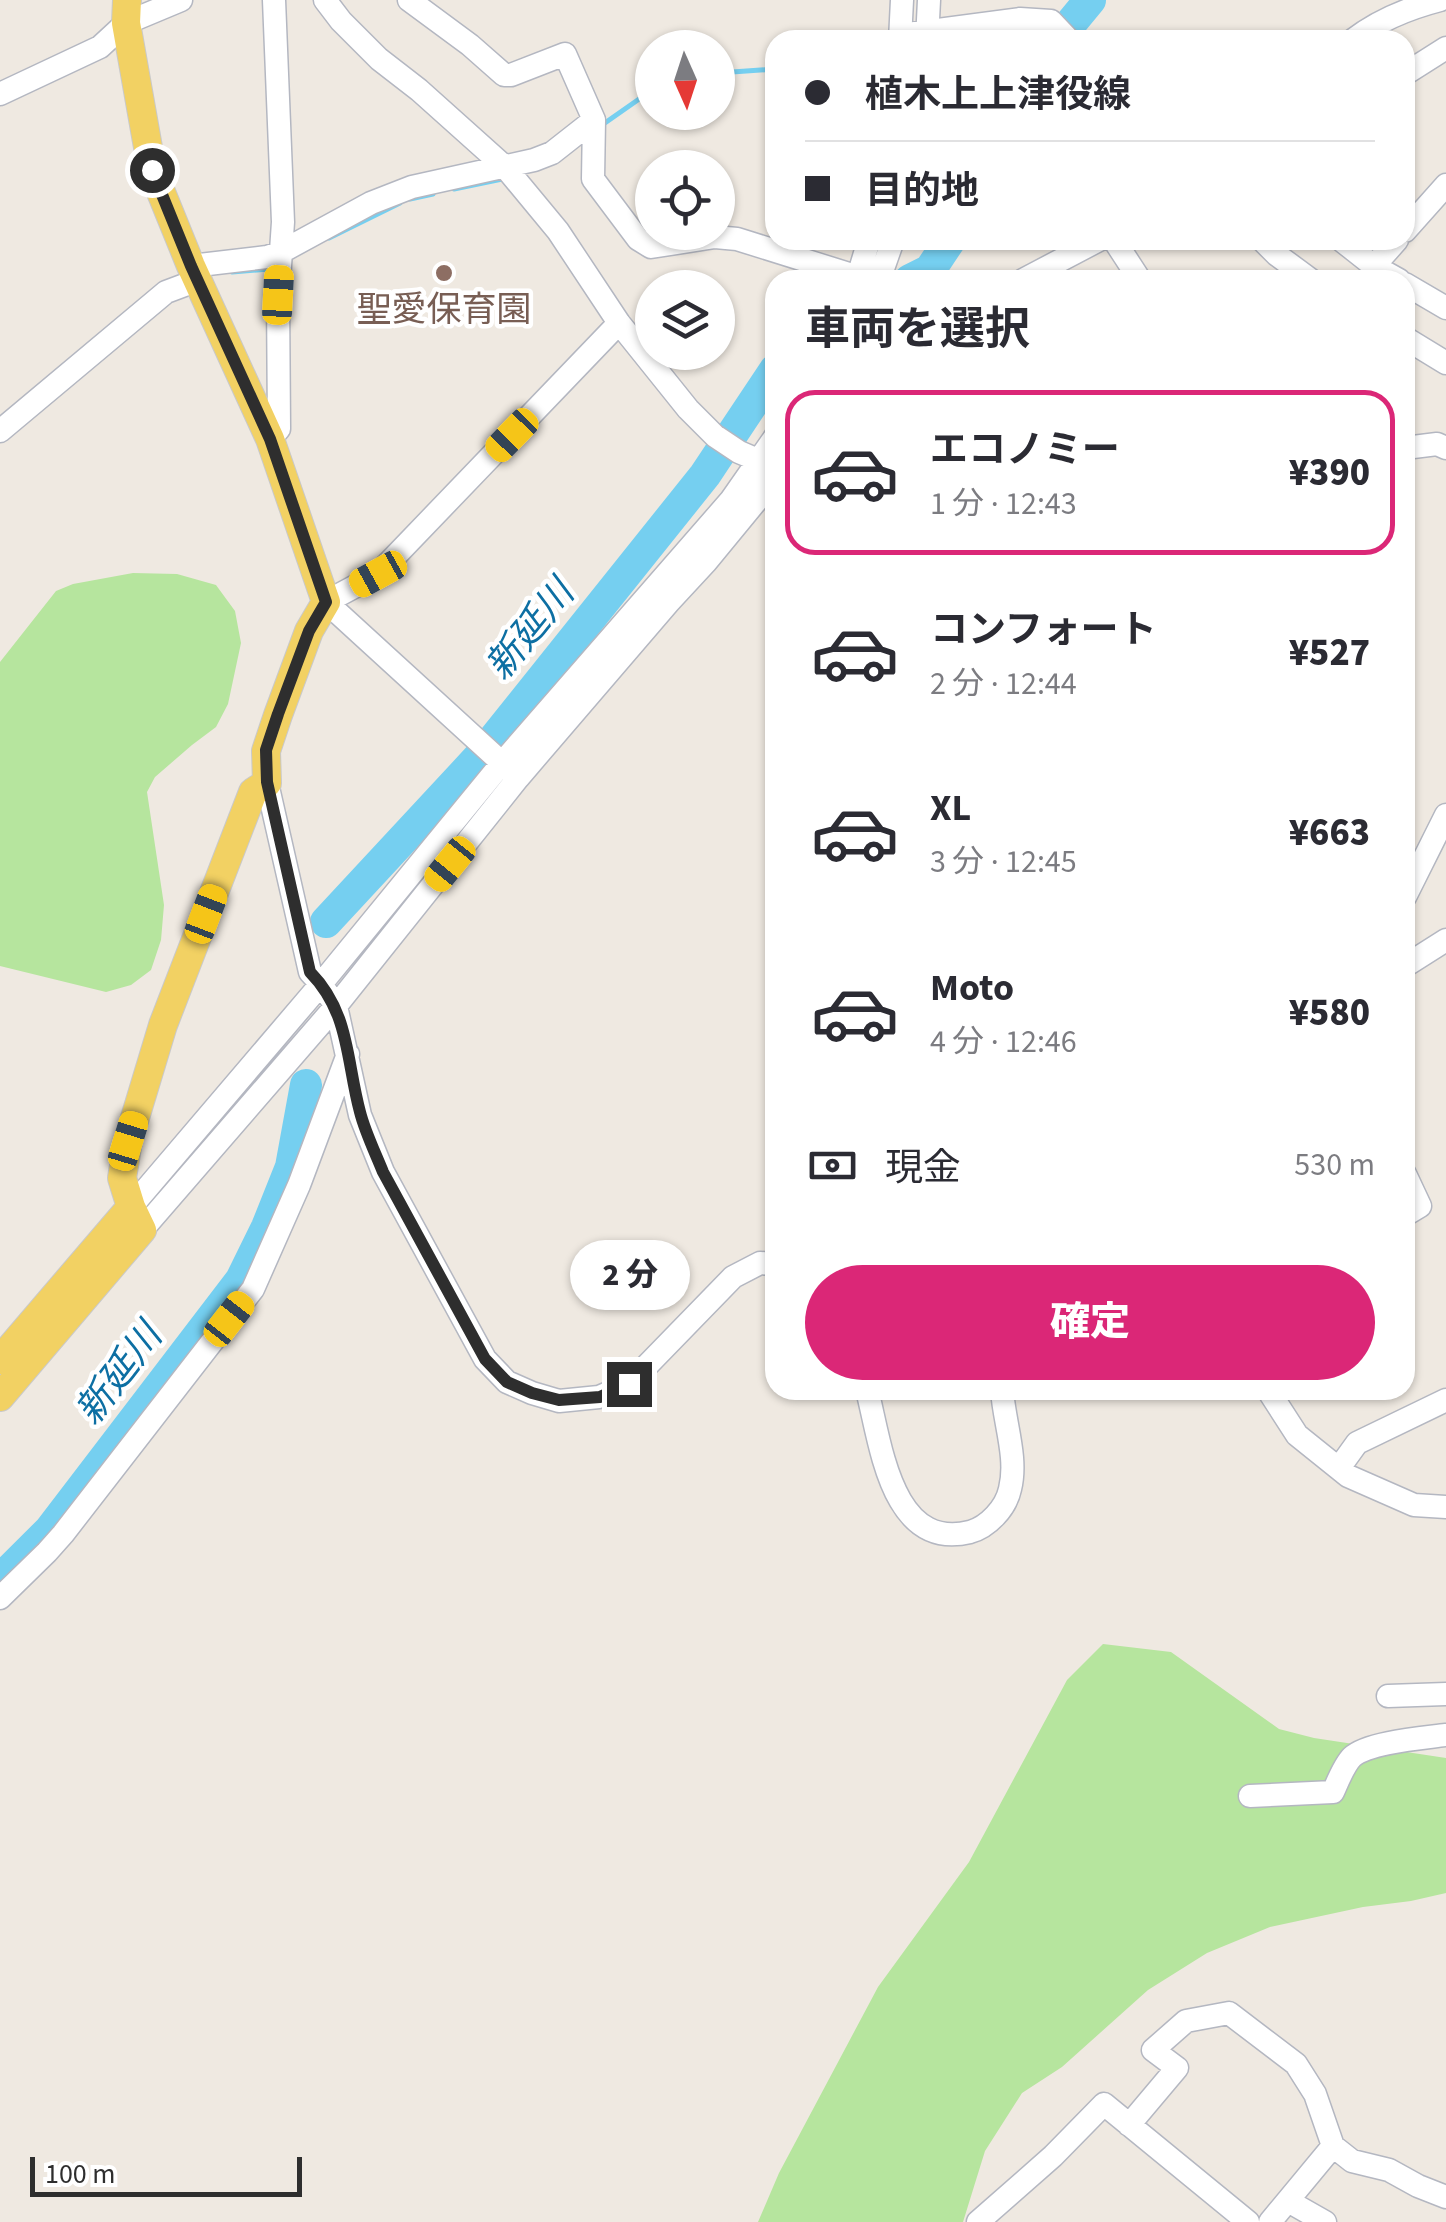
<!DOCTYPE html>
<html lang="ja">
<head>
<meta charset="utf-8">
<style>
	:root { --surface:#fff; --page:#f7f7f7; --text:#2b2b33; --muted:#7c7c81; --line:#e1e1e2; --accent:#db2777 }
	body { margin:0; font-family:"Source Sans 3","Noto Sans JP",sans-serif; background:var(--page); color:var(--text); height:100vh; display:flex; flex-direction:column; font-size:38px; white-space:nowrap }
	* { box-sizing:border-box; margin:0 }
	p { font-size:32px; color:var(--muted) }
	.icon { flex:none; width:55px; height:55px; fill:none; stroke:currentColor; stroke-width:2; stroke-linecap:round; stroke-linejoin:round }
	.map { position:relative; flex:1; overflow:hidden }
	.sheet { position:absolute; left:765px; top:270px; width:650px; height:1130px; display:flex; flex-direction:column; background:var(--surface); border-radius:30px; box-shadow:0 2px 8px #0004 }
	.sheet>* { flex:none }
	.top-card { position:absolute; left:765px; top:30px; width:650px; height:220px; border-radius:30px; box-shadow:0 2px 8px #0004; display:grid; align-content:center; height:220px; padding:0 40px; background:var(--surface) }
	.needle { width:65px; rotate:177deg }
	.controls { position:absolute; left:635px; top:30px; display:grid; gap:20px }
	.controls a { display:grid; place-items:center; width:100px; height:100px; border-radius:50%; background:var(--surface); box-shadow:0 2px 8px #0004; font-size:50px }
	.scale { position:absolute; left:30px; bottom:25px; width:272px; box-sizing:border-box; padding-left:10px; border:5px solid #2e2e2e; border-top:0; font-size:28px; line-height:35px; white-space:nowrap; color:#2e2e2e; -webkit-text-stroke:8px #fff; paint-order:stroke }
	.end { position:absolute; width:45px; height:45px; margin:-22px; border:12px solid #2e2e2e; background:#fff; box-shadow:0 0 0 5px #fff }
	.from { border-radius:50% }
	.bubble { position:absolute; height:70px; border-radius:35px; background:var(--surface); box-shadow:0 2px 8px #0004; font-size:32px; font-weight:800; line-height:70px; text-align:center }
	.car { position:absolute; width:30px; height:60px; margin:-30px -15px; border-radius:12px; box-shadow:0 0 8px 2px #0007; background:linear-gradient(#f5c518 24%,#345 0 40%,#f5c518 0 76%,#345 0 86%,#f5c518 0) }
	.top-card b { display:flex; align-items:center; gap:35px; height:95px; font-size:38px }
	.top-card b+b { border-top:2px solid var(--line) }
	.top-card i { width:25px; height:25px; background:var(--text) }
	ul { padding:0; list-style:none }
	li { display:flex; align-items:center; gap:30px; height:165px; margin:0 20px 15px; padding:0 20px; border:5px solid transparent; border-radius:30px }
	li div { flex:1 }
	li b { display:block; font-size:38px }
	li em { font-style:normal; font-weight:800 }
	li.current { border-color:var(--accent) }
	li>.icon { width:90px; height:90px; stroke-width:1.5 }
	h2 { padding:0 40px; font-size:45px; line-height:120px }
	.pay { display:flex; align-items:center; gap:25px; height:110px; padding:0 40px; font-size:38px }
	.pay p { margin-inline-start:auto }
	.action { display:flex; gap:20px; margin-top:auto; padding:20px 40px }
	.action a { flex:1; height:115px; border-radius:60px; background:var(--accent); color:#fff; font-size:40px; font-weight:800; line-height:115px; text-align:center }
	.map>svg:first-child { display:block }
</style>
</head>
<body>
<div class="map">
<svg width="1446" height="2222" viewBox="0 0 1446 2222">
	<rect width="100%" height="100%" fill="#efe9e1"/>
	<path fill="#b6e59e" d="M133,573L177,574L216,585L235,611L241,643L228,704L216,727L192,745L155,777L147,792L164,905L161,940L151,970L131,985L106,992L0,966V662L56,591L73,584Z
		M1103,1644L1171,1652L1279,1729L1314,1738L1446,1758V1893L1411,1901L1363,1907L1270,1927L1207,1953L1148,1990L1062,2067L1022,2093L985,2151L963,2222H758L779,2173L878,1987L969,1862L1067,1680Z"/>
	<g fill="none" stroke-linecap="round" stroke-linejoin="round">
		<path stroke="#75cff0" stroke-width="5" d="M718,73L775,69
			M602,125L652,90
			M454,189L507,178
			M410,199L433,194
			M329,238L400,203
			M232,272L269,269L275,266"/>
		<path stroke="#75cff0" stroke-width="32" d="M1057,40L1090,0
			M910,280L930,270L950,240
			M326,922L481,755L705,475L775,370
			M0,1580L50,1530L241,1280L267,1227L291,1167L306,1085"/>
		<g stroke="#b4b7c1" stroke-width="25">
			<path id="minor" d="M325,0L341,21L379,59L419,90L505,167L558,231L619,323L688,409L715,436L739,452L772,466
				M409,0L470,45L504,75H511L565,54L594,120L593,179L638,239L651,247L715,237L737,239L868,280
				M900,35L1020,19L1051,21L1069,40
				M900,40L902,0
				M927,40L929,0
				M1353,40C1379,20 1409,8 1440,0
				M1405,74L1446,48
				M0,94L100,47L126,23L181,0
				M1405,231L1446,185
				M1114,240L1140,280
				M1262,240L1277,255L1311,280
				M1341,240L1374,266L1399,280
				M191,266L267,257L281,252L371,203L412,187L534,160L552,153L594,120
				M1374,266L1397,240
				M857,280L869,240
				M879,280L893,240
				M1023,280L1099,240
				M1405,284L1446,308
				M1405,338L1446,363
				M0,431L166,292L198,280
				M270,439L279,429L278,295L283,222L274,0
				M1405,448L1437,444L1446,448
				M512,772L326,602L378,574L619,323
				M267,783L310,972L321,984L336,1006L360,1115L383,1172L485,1359L507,1382L532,1393L559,1401L599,1397L629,1384L733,1277L760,1263L775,1264
				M1405,897L1446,815
				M1405,966L1446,940
				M1405,1174L1420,1206L1405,1215
				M131,1207L321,984L502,763L731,500L775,437
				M142,1230L336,1006L518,778L668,603L706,562L762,494L775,474
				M867,1390C881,1444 891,1551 970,1532C988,1527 1006,1508 1010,1489C1018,1458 1004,1422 1002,1390
				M1268,1390L1297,1435L1348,1476L1414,1505L1446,1507
				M1339,1468L1357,1443L1446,1400
				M0,1598L47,1552L63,1534L253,1289L299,1185L348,1054
				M1388,1696L1446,1694
				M1250,1796L1333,1792C1338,1781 1344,1765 1352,1757C1368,1742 1424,1738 1446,1735
				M1129,2125L1177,2068L1153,2050L1186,2021L1229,2013L1296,2064L1315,2094L1333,2146L1352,2161L1389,2170L1418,2186L1446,2197
				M1288,2201L1325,2222
				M978,2222L1053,2156L1104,2104L1248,2222
				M1270,2222L1333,2146"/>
		</g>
		<g stroke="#c9c9c9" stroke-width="30">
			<path id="major" d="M0,1360L131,1207
				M0,1397L142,1230L131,1207L122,1178L128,1141L163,1025L253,792L267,783L266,751L278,715L309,631L326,602L270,439L191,266L152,170L126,23L127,0"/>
		</g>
		<use href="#minor" stroke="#fff" stroke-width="22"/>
		<use href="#major" stroke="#f2d163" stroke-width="28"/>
	</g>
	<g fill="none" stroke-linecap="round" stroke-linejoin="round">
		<path stroke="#2e2e2e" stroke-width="12" d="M152,170L191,266L270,439L326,602L309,631L278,714L266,750L267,782L310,972C350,1013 346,1060 360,1112C365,1132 375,1152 383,1172L485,1359L507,1382L532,1393L559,1400L600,1397L629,1384"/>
	</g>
	<circle fill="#8d6e63" stroke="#fff" stroke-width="4" cx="444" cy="273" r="10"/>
	<g text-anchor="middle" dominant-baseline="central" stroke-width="9" stroke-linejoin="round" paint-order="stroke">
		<g font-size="35" fill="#785e54" stroke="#fff">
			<text x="444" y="310">聖愛保育園</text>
		</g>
		<g font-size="38" font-style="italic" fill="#0d6fa3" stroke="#fff">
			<text transform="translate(530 630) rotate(-51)">新延川</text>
			<text transform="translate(119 1374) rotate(-53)">新延川</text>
		</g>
	</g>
</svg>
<div class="controls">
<a><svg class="needle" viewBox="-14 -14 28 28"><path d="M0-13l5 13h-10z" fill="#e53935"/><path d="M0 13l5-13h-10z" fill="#7c7c81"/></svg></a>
<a><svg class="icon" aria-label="locate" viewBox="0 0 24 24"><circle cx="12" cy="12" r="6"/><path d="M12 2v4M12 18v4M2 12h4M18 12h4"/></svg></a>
<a><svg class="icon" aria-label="layers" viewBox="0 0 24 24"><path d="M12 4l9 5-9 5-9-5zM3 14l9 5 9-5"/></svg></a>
</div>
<div class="scale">100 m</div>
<i class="end from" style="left:152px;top:170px"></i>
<i class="end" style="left:629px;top:1384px"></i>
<div class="bubble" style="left:570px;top:1240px;width:120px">2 分</div>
<i class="car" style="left:278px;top:295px;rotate:3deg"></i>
<i class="car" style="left:512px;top:435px;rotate:224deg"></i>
<i class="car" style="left:378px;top:574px;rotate:241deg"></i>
<i class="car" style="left:450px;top:864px;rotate:219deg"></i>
<i class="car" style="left:206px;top:914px;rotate:21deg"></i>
<i class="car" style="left:128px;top:1141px;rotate:17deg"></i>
<i class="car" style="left:229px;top:1319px;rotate:38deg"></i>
<div class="top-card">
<b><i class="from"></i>植木上上津役線</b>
<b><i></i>目的地</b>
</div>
<section class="sheet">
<h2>車両を選択</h2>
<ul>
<li class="current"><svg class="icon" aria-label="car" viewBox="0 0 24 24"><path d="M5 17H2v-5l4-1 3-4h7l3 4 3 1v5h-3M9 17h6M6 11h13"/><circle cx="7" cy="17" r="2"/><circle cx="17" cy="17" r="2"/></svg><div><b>エコノミー</b><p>1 分 · 12:43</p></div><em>¥390</em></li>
<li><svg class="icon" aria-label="car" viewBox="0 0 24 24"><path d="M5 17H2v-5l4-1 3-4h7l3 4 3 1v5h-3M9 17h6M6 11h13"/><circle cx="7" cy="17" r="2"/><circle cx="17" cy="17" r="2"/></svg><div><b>コンフォート</b><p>2 分 · 12:44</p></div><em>¥527</em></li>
<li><svg class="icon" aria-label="car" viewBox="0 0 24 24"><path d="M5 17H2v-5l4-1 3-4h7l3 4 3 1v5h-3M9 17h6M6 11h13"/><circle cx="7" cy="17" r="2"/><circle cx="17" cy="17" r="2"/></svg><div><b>XL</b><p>3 分 · 12:45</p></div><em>¥663</em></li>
<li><svg class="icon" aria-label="car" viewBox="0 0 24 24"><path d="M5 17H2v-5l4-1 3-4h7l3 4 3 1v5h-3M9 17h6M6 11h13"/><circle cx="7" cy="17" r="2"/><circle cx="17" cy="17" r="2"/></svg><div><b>Moto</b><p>4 分 · 12:46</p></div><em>¥580</em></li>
</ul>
<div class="pay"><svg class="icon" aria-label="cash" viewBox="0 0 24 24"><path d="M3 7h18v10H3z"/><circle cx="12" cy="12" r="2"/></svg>現金<p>530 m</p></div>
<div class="action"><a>確定</a></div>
</section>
</div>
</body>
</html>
